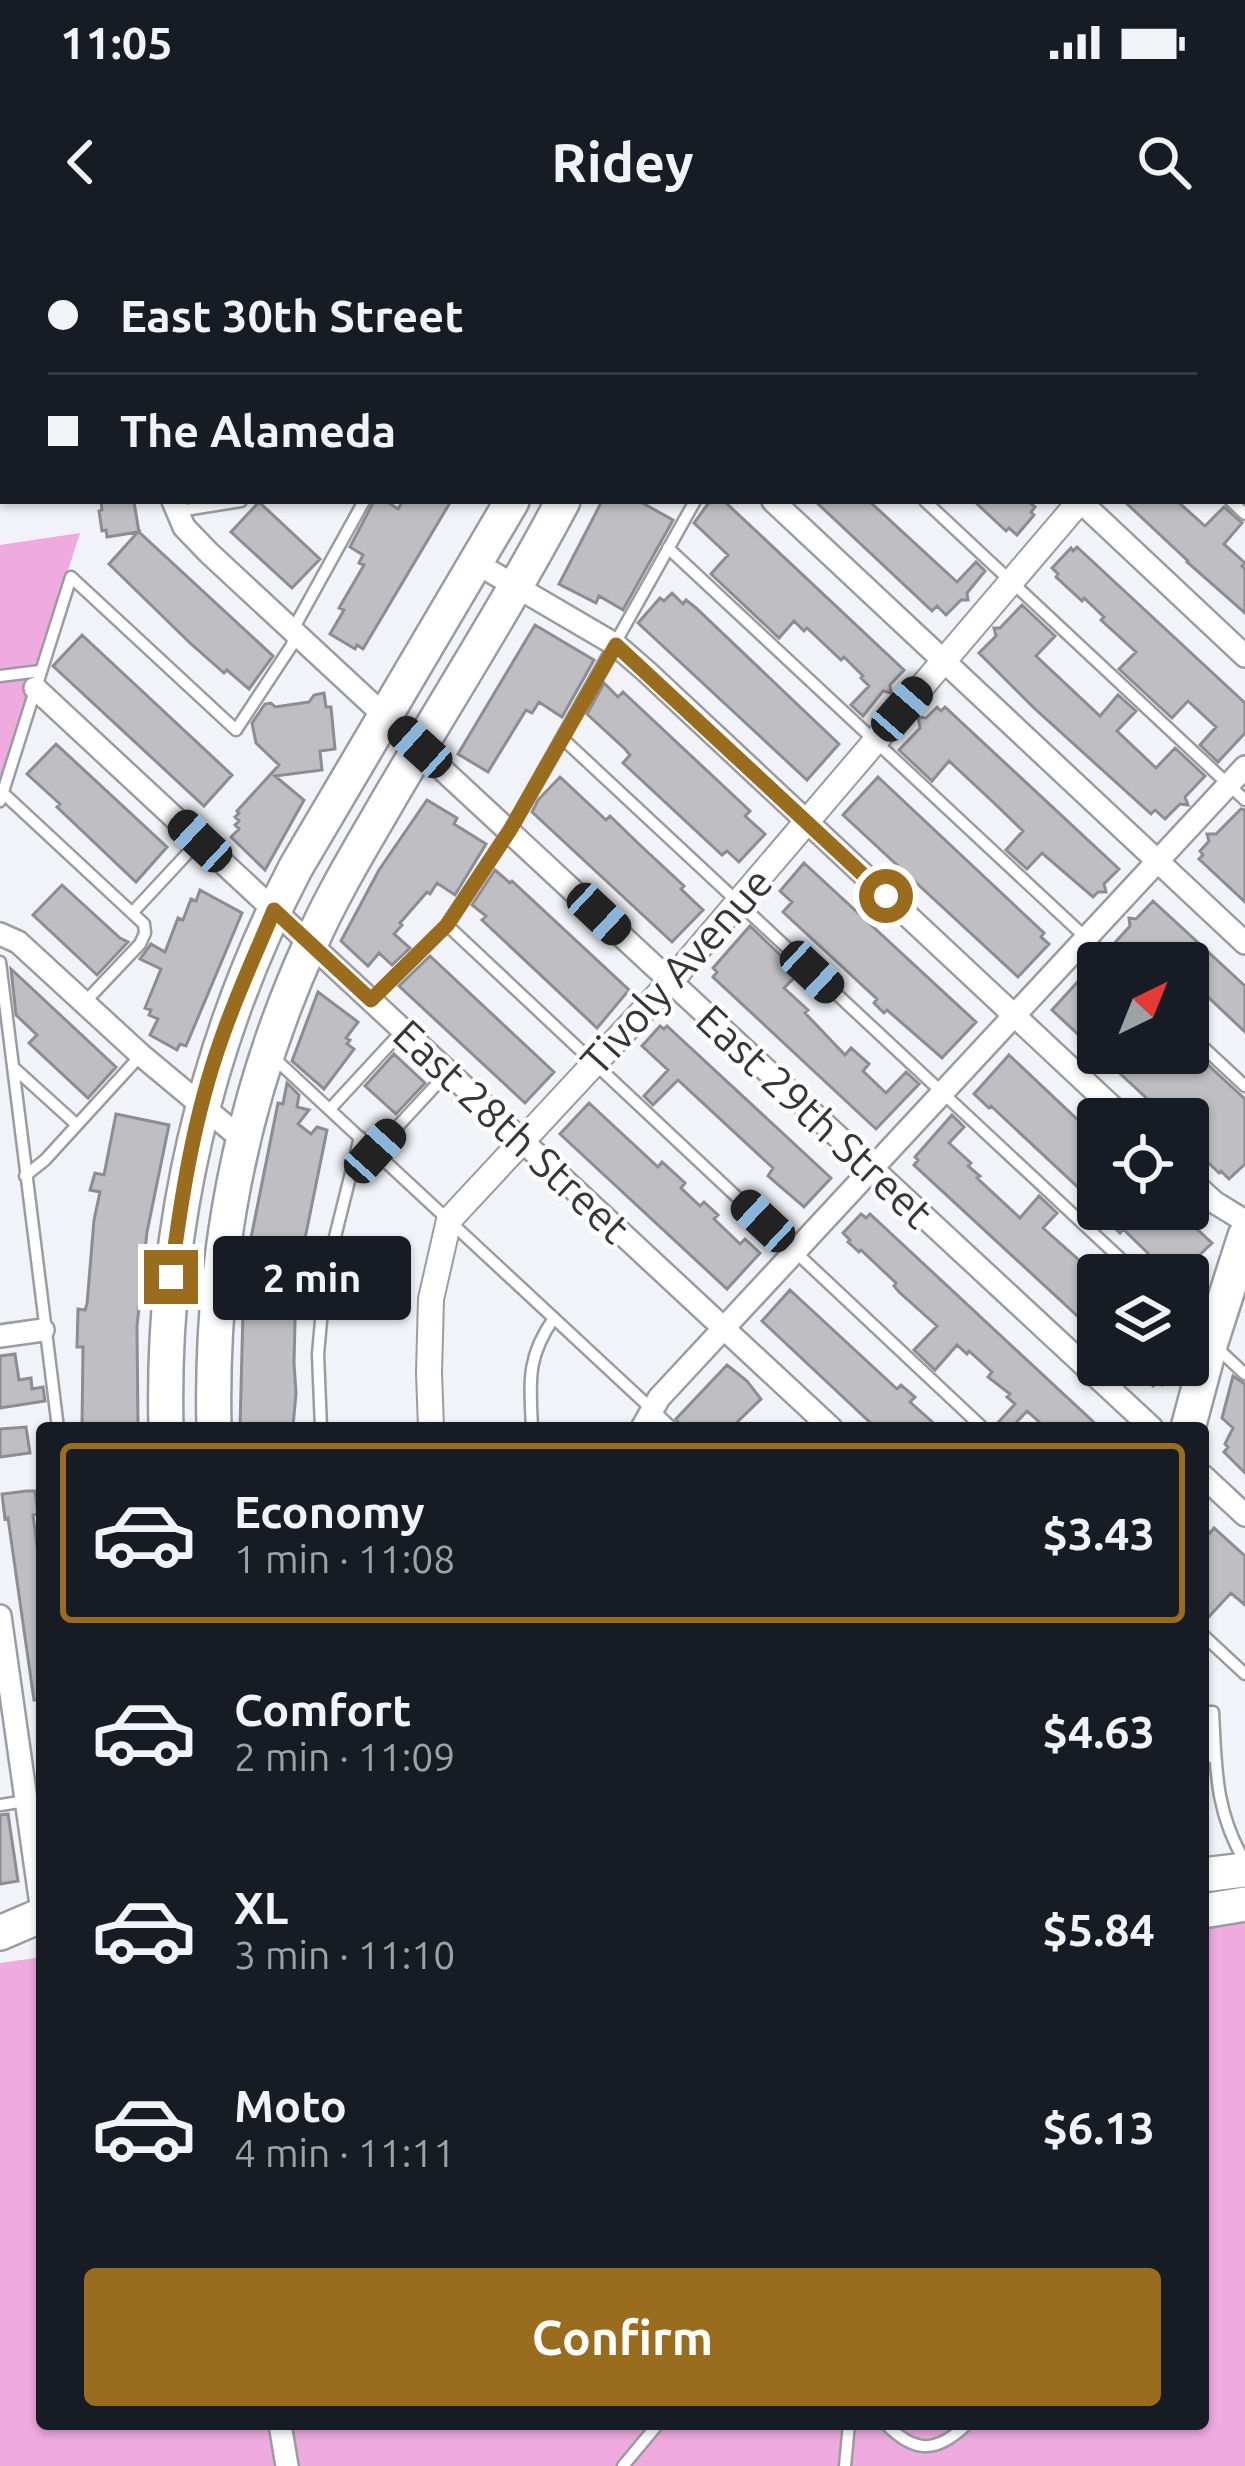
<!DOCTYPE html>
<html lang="en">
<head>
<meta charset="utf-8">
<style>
	:root { --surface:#171b24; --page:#20242c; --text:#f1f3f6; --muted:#9ea1a6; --line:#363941; --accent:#9a6c1d }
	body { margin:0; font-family:Ubuntu,sans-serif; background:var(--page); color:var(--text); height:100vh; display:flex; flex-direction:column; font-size:45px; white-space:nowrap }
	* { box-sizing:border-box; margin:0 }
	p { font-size:39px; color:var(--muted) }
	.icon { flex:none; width:66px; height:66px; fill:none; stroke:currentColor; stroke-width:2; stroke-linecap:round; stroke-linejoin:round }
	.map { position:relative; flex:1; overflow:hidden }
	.details { position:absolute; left:36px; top:1182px; width:1173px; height:1008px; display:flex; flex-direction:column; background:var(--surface); border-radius:12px; box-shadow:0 3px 9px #0004 }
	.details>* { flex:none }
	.hud { position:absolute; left:0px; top:0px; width:1245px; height:264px; box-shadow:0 3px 9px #0004; display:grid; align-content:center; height:264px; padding:0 48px; background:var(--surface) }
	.needle { width:78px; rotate:43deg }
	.controls { position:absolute; left:1077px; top:702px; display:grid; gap:24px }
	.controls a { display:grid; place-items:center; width:132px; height:132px; border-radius:12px; background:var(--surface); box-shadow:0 3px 9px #0004; font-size:60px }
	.end { position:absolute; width:54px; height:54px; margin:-27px; border:15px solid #9a6c1d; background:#fff; box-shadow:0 0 0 6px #fff }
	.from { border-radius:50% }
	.bubble { position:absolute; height:84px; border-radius:12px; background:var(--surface); box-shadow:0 3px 9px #0004; font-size:39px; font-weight:700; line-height:84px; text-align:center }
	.car { position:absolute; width:36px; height:72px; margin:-36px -18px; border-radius:15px; box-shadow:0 0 9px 3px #0007; background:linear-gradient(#222 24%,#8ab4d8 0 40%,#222 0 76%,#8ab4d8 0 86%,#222 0) }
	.hud b { display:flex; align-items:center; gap:42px; height:114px; font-size:45px }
	.hud b+b { border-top:3px solid var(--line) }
	.hud i { width:30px; height:30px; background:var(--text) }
	ul { padding:21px 0 0; list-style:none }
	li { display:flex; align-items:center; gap:36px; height:180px; margin:0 24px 18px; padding:0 24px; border:6px solid transparent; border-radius:12px }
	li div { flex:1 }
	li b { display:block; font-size:45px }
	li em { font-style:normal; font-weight:700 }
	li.current { border-color:var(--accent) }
	li>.icon { width:108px; height:108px; stroke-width:1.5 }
	.action { display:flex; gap:24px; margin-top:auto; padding:24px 48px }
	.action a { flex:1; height:138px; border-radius:12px; background:var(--accent); color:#fff; font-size:48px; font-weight:700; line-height:138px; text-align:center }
	.status { display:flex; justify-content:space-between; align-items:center; height:84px; padding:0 60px; background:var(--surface); direction:ltr }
	.status svg { height:33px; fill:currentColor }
	header { display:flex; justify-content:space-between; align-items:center; height:156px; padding:0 48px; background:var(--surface); font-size:54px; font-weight:700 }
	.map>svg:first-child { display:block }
</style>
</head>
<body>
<div class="status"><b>11:05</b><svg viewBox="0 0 49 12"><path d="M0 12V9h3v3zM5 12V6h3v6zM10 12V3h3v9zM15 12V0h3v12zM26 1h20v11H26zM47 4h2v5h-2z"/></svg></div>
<header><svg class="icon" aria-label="back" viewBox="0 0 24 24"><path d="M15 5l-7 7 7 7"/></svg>Ridey<svg class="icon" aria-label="search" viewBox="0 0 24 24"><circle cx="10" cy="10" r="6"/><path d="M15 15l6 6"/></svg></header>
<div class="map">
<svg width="1245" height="2226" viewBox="0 0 1245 2226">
	<rect width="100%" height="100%" fill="#f1f3f8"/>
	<path fill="#efaadf" d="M80,293L0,543V305Z
		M1245,1682V2226H0V1723L42,1717V2184H1203V1688Z"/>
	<path fill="#bfbec2" stroke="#8d8c90" stroke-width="3" d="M101,261L134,262L139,292L273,416L249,449L227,430L224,433L190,403L109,324L138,292L107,297L106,290L102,291L99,271L102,270Z
		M374,261H386L398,269L403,261H451L363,409L357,405L355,409L330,394L344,370L339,368L364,325L359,323L363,315L350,307Z
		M602,261H639L673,280L623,370L599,356L596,363L559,344Z
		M710,261H724L904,430L890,445L891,453L883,451L863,476L851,465L869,446L861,438L863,436L844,417L841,420L807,388L804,391L794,381L779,398L711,334L728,315L694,283Z
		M815,261H869L957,342L976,322L985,331L967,353L968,360H961L946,375L937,366L932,371Z
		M974,261H1028L1035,267L1031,272L1034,275L1017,295L1009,288L1006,291Z
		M1124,261H1177L1205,286L1224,267L1242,283L1224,304L1245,323L1242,326L1245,329V373L1187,322L1188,321Z
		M259,262L320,319L292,348L231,292Z
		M1077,307L1245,463V493L1218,522L1200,505L1216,487L1188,461L1172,478L1119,429L1136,412L1101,380L1104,377L1084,358L1082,361L1056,337L1058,334L1052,328L1071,308L1073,311Z
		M672,353L683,364L686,360L696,368L839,504L807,540L638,383L660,358L664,361Z
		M1022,365L1055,396L1036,416L1100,476L1118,455L1136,471L1117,491L1156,528L1175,508L1205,536L1185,557L1188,565L1180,564L1165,579L1155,570L1151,574L1034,468L979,413L996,396L994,388H1000Z
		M535,385L594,420L562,477L539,462L532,473L526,470L488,532L458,514Z
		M82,395L232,535L204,566L53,426Z
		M604,443L618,457L623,452L750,571L745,576L765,594L739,622L727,611L722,615L623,523L630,515L625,509L587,474Z
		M324,453L326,467H331L335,509L320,511L322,530L275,536L304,560L265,630L231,597L239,589L235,585L239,581L235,577L239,573L237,571L279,525L256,503L252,483L265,464L271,463L275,467L309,462L314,455Z
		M937,467L941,471L945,467L1119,629L1104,644L1106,652H1098L1093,657L1042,613L1027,629L1006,610L1023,591L993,562L949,521L932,541L899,510L920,488L918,477L926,478Z
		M56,504L167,607L136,642L57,567L60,564L27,534Z
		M560,537L606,580L610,576L641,606L684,646L681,649L703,670L672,702L532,572L538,560Z
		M878,537L1044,693L1041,697L1049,704L1018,737L843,575Z
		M427,560L457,578L454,584L486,604L455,655L437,643L430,654L427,652L400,683L402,685L394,694L410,708L392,725L379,713L368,726L341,701L379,630Z
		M1241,569L1245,570V662L1199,619L1203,615L1200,611L1209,601L1207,594H1216Z
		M804,623L976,782L942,818L887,770L884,773L874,763L877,759L783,672L792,662L780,651Z
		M495,630L510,643L512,641L629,750L597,788L482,680L486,676L472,665Z
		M62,645L120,698L128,702L97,735L33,675Z
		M200,650L242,673L186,806L180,804L177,810L150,795L158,779L149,775L151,770L145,768L161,729L140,719L151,704L165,712L178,678L183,680L191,659L196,661Z
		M1153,661L1245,746V792L1188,738V723H1171L1151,704L1134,723H1125L1111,707L1130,686L1129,678L1136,679Z
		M750,686L799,733L784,748L808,770L805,773L845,815L851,808L869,824L863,831L886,853L906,832L919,844L876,889L713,737L717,732L713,728Z
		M430,716L554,832L525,863L399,746Z
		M11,729L116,827L88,858L29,803L37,795L16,775Z
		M1083,736L1091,744L1098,737V813L1052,770Z
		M318,752L358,782L346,798L350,800L347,804L354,809L324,849L292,821Z
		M660,786L664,789L667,786L831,938L804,967L768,936L773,928L678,840L653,865L644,856L668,830L642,806Z
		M1098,813H1175L1188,825L1197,815L1245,859V924L1229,939L1221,931L1219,933L1188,903V879H1169Z
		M394,814L425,843L396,874L365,846Z
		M1009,815L1098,899V966L991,866L989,868L974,854Z
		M287,843L299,855L297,867L309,870L298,884L311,894L317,887L327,890L296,1043L294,1123L296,1153L293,1187L240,1188L244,1033L278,863L283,864Z
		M589,863L658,927L662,922L685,943L681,948L700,966L704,962L718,975L714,979L738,1002L740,1004L745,999L760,1013L727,1049L560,894Z
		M116,874L169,885L147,992L137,1086L138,1188H82L83,1107H77L78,1069L85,1070L87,1064L94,980L100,952L90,950L95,933L104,935Z
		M952,875L964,887L949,903L971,923L968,926L980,936L977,938L1020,978L1039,956L1057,973L1043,988L1098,1037V1095L914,925L918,920L915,917Z
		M1095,969H1175L1212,1003L1179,1035H1149L1159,1024L1123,989L1120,993Z
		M861,974L866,978L870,974L1100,1188H1046L1027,1171L1011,1188H993L1015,1164L1007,1157L1010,1154L988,1137L992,1132L969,1111L967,1114L957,1105L935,1130L914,1110L937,1086L899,1052L894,1046L896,1043L879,1027L861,1010L859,1012L848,1002L850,1000L843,993Z
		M790,1050L897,1149L901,1145L915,1157L910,1162L939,1188H876L762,1081Z
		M15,1114L19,1140L31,1138L32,1149L43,1147L45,1161L0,1168V1116Z
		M727,1125L747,1141L761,1159L731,1188H682L676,1179Z
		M1129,1125H1173L1170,1136L1162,1145L1157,1142L1153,1146Z
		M1233,1136L1245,1144V1233L1224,1212L1228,1207L1225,1204L1233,1188L1222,1178Z
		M26,1187L30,1213L0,1217V1189Z
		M27,1251H35L38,1274L33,1275L42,1344V1459L34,1460L8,1278L5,1279L2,1254Z
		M1203,1287L1210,1293L1214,1288L1245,1316V1365L1231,1353L1203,1383Z
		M8,1574L18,1641L0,1644V1575Z"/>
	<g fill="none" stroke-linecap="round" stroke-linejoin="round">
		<g stroke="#9b9ca1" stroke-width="15">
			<path id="service" d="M948,0L951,3
				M574,3L578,0
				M810,3L811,0
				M925,261L1245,560
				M1231,261L1245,274
				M179,271L241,261
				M668,308L1113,723
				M0,436L40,431
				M563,499L1138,1035
				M3,553L144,684L145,693L140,704L84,763
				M0,561L71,337L236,490L292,405L296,384L364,261
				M132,673L199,601
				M447,685L983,1188
				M0,722L58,1188
				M371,760L447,685L510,590L695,261
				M1188,793L1245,846
				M274,818L672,1188
				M13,827L77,885
				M330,869L403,790
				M375,911L448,832
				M25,936L45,920L141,815
				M1188,1081L1245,1134
				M321,1188L318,1114L325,1037L360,897
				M532,1188C530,1142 526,1118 554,1078
				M1203,1395L1245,1434
				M1203,1472H1213C1216,1529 1215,1571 1245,1622
				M1203,1487L1209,1517
				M0,1565L26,1561
				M886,2184C915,2214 937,2213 967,2184
				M623,2226L658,2184
				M845,2226L849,2184"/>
		</g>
		<g stroke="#9b9ca1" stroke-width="26">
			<path id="minor" d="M790,0L796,3
				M1107,0L1110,3
				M1242,126L1245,129
				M173,261L184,287L209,313L1152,1188
				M773,261L1245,703
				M1080,261L1245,416
				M476,323L616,405L647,432L1125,879
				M35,448L831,1188
				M0,694L18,702L141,815L243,900
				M1188,938L1214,962L1245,981
				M0,1096L43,1090
				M642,1188L659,1158L1245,527
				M1203,1236L1245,1275
				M0,1376L42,1672
				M280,2184L287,2226"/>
		</g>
		<g stroke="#9b9ca1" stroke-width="28">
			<path id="tertiary" d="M1242,69L1245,65
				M0,191H3
				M431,1188L429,1133L431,1059L449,980L671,741L1080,261"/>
		</g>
		<g stroke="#9b9ca1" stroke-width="38">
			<path id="primary" d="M635,3L636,0
				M684,3L685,0
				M166,1188C161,992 205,801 296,627L512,261
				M214,1188C210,1020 241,856 311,703C333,653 362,606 389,559C447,460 509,363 563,261
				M1188,1188L1211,1102L1245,996
				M1203,1635L1245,1630
				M1203,1671L1245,1664
				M0,1693L42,1675"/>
		</g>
		<use href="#service" stroke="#fff" stroke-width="10"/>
		<use href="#minor" stroke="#fff" stroke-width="21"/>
		<use href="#tertiary" stroke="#fff" stroke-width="24"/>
		<use href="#primary" stroke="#fff" stroke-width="33"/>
	</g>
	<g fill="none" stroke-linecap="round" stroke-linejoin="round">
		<path stroke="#9a6c1d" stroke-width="15" d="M171,1037C181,958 194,876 221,800C236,756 256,713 274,670L371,760L447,685L510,590L616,405L886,656"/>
	</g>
	<g text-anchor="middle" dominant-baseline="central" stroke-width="9" stroke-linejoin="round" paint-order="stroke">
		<g font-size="42" fill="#363739" stroke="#fff">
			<text transform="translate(676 731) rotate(-48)">Tivoly Avenue</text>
			<text transform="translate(815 876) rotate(43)">East 29th Street</text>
			<text transform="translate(512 891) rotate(43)">East 28th Street</text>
		</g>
	</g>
</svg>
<div class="controls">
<a><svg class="needle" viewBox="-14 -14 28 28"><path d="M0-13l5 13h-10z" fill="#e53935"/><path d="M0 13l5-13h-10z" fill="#9ea1a6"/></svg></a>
<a><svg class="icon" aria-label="locate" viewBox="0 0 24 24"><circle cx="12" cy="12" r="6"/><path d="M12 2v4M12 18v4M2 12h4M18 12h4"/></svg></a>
<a><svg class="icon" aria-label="layers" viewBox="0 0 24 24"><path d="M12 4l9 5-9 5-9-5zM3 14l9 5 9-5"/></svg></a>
</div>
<i class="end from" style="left:886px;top:656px"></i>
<i class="end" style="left:171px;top:1037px"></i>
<div class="bubble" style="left:213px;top:996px;width:198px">2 min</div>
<i class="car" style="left:902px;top:469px;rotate:41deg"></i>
<i class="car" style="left:420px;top:507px;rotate:312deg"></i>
<i class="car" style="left:200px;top:601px;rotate:313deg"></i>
<i class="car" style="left:599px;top:674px;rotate:133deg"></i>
<i class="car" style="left:812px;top:732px;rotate:133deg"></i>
<i class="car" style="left:375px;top:911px;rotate:42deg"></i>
<i class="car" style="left:763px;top:981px;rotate:313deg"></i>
<div class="hud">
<b><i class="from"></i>East 30th Street</b>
<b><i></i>The Alameda</b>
</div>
<section class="details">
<ul>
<li class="current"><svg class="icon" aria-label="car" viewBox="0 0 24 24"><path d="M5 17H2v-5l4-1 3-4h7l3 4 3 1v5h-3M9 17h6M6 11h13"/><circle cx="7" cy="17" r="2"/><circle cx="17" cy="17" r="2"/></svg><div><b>Economy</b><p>1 min · 11:08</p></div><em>$3.43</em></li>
<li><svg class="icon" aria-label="car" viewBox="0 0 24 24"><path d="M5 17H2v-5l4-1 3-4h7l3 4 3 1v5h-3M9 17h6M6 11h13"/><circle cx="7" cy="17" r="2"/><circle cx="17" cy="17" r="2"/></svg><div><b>Comfort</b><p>2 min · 11:09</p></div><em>$4.63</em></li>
<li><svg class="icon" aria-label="car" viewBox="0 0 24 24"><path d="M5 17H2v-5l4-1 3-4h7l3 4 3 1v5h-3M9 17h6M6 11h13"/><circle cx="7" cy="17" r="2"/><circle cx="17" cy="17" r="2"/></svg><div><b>XL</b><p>3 min · 11:10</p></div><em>$5.84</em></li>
<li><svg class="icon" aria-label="car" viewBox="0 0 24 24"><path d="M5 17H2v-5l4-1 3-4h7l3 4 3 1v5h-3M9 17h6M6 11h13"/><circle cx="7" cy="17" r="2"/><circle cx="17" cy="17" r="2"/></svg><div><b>Moto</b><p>4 min · 11:11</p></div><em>$6.13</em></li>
</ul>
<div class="action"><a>Confirm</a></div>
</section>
</div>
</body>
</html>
